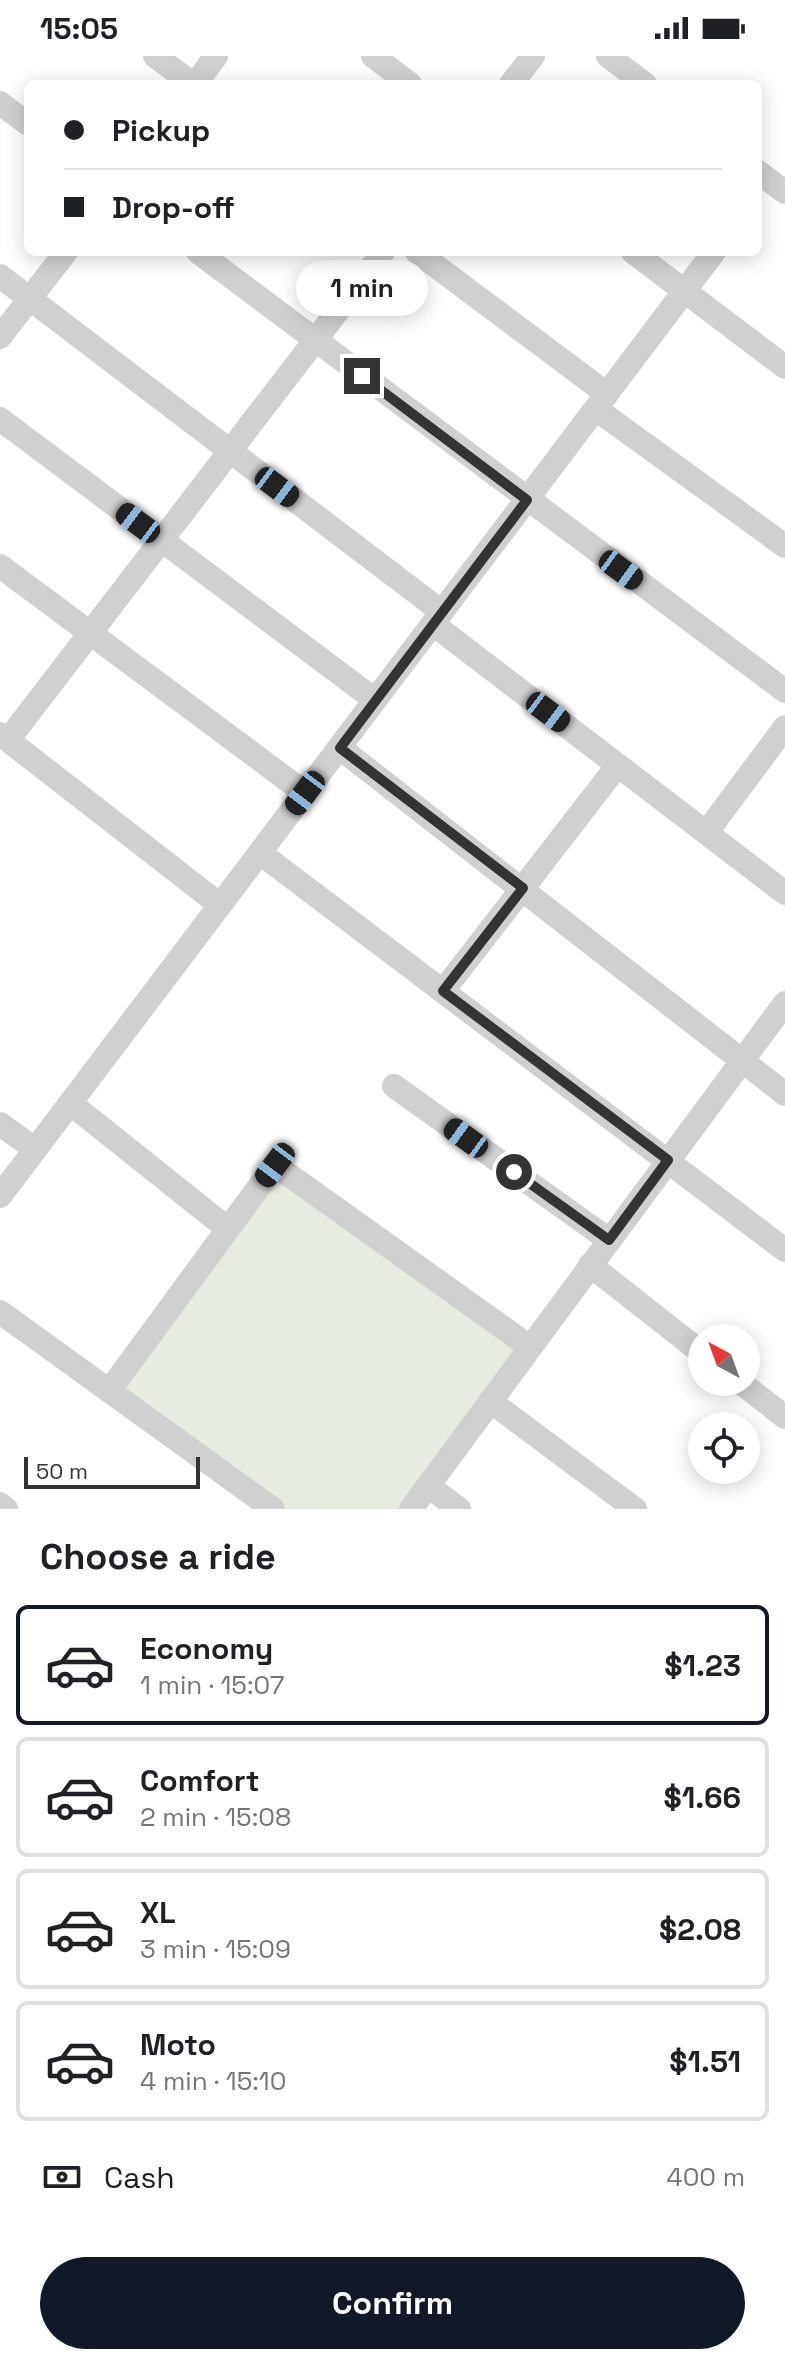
<!DOCTYPE html>
<html lang="en">
<head>
<meta charset="utf-8">
<style>
	:root { --surface:#fff; --page:#f6f6f6; --text:#202124; --muted:#757577; --line:#e0e0e0; --accent:#111827 }
	body { margin:0; font-family:"Space Grotesk",sans-serif; background:var(--page); color:var(--text); height:100vh; display:flex; flex-direction:column; font-size:30px; white-space:nowrap }
	* { box-sizing:border-box; margin:0 }
	p { font-size:26px; color:var(--muted) }
	.icon { flex:none; width:44px; height:44px; fill:none; stroke:currentColor; stroke-width:2; stroke-linecap:round; stroke-linejoin:round }
	.map { position:relative; height:1453px; overflow:hidden }
	.details { display:flex; flex-direction:column; background:var(--surface); flex:1 }
	.details>* { flex:none }
	.hud { position:absolute; left:24px; top:24px; width:738px; height:176px; border-radius:12px; box-shadow:0 4px 20px #0003; display:grid; align-content:center; height:176px; padding:0 40px; background:var(--surface) }
	.needle { width:52px; rotate:319deg }
	.buttons { position:absolute; left:688px; top:1268px; display:grid; gap:16px }
	.buttons a { display:grid; place-items:center; width:72px; height:72px; border-radius:50%; background:var(--surface); box-shadow:0 4px 20px #0003; font-size:40px }
	.scale { position:absolute; left:24px; bottom:20px; width:176px; box-sizing:border-box; padding-left:8px; border:4px solid #333; border-top:0; font-size:22px; line-height:28px; white-space:nowrap; color:#333; -webkit-text-stroke:6px #fff; paint-order:stroke }
	.end { position:absolute; width:36px; height:36px; margin:-18px; border:10px solid #333; background:#fff; box-shadow:0 0 0 4px #fff }
	.from { border-radius:50% }
	.bubble { position:absolute; height:56px; border-radius:28px; background:var(--surface); box-shadow:0 4px 20px #0003; font-size:26px; font-weight:800; line-height:56px; text-align:center }
	.car { position:absolute; width:24px; height:48px; margin:-24px -12px; border-radius:10px; box-shadow:0 0 6px 2px #0007; background:linear-gradient(#222 24%,#8ab4d8 0 40%,#222 0 76%,#8ab4d8 0 86%,#222 0) }
	.hud b { display:flex; align-items:center; gap:28px; height:76px; font-size:30px }
	.hud b+b { border-top:2px solid var(--line) }
	.hud i { width:20px; height:20px; background:var(--text) }
	ul { padding:0; list-style:none }
	li { display:flex; align-items:center; gap:24px; height:120px; margin:0 16px 12px; padding:0 24px; border:4px solid var(--line); border-radius:12px }
	li div { flex:1 }
	li b { display:block; font-size:30px }
	li em { font-style:normal; font-weight:800 }
	li.active { border-color:var(--accent) }
	li>.icon { width:72px; height:72px; stroke-width:1.5 }
	h2 { padding:0 40px; font-size:36px; line-height:96px }
	.pay { display:flex; align-items:center; gap:20px; height:88px; padding:0 40px; font-size:30px }
	.pay p { margin-inline-start:auto }
	.primary-button { display:flex; gap:16px; margin-top:auto; padding:16px 40px }
	.primary-button a { flex:1; height:92px; border-radius:48px; background:var(--accent); color:#fff; font-size:32px; font-weight:800; line-height:92px; text-align:center }
	.status { display:flex; justify-content:space-between; align-items:center; height:56px; padding:0 40px; background:var(--surface); direction:ltr }
	.status svg { height:22px; fill:currentColor }
	.map>svg:first-child { display:block }
</style>
</head>
<body>
<div class="status"><b>15:05</b><svg viewBox="0 0 49 12"><path d="M0 12V9h3v3zM5 12V6h3v6zM10 12V3h3v9zM15 12V0h3v12zM26 1h20v11H26zM47 4h2v5h-2z"/></svg></div>
<div class="map">
<svg width="785" height="1453" viewBox="0 0 785 1453">
	<rect width="100%" height="100%" fill="#fff"/>
	<path fill="#e6ecdf" d="M275,1109L530,1291L411,1453H273L109,1335Z"/>
	<g fill="none" stroke-linecap="round" stroke-linejoin="round">
		<path stroke="#d0d0d0" stroke-width="24" d="M155,0L193,28
			M373,0L410,28
			M608,0L645,28
			M195,28L216,0
			M511,28L533,0
			M0,47L28,68
			M758,116L785,136
			M198,196L785,635
			M417,196L607,338
			M633,196L785,311
			M0,220L442,556
			M0,281L66,196
			M596,353L785,490
			M0,363L375,644
			M0,510L305,737
			M433,568L785,837
			M0,678L220,849
			M8,684L383,196
			M340,692L785,1038
			M706,777L785,671
			M260,797L785,1194
			M443,935L618,709
			M394,1030L609,1184
			M70,1047L228,1173
			M0,1068L35,1093
			M0,1140L714,196
			M590,1209L702,1297
			M0,1256L273,1453
			M740,1326L785,1361
			M109,1335L275,1109L530,1291
			M490,1345L635,1453
			M428,1430L459,1453
			M0,1448L6,1453
			M411,1453L785,947"/>
	</g>
	<g fill="none" stroke-linecap="round" stroke-linejoin="round">
		<path stroke="#333" stroke-width="10" d="M362,320L527,444L340,692L523,832L443,935L668,1104L609,1184L514,1116"/>
	</g>
</svg>
<div class="buttons">
<a><svg class="needle" viewBox="-14 -14 28 28"><path d="M0-13l5 13h-10z" fill="#e53935"/><path d="M0 13l5-13h-10z" fill="#757577"/></svg></a>
<a><svg class="icon" aria-label="locate" viewBox="0 0 24 24"><circle cx="12" cy="12" r="6"/><path d="M12 2v4M12 18v4M2 12h4M18 12h4"/></svg></a>
</div>
<div class="scale">50 m</div>
<i class="end from" style="left:514px;top:1116px"></i>
<i class="end" style="left:362px;top:320px"></i>
<div class="bubble" style="left:296px;top:204px;width:132px">1 min</div>
<i class="car" style="left:277px;top:431px;rotate:127deg"></i>
<i class="car" style="left:138px;top:467px;rotate:307deg"></i>
<i class="car" style="left:621px;top:514px;rotate:126deg"></i>
<i class="car" style="left:548px;top:656px;rotate:127deg"></i>
<i class="car" style="left:305px;top:737px;rotate:217deg"></i>
<i class="car" style="left:466px;top:1082px;rotate:306deg"></i>
<i class="car" style="left:275px;top:1109px;rotate:217deg"></i>
<div class="hud">
<b><i class="from"></i>Pickup</b>
<b><i></i>Drop-off</b>
</div>
</div>
<section class="details">
<h2>Choose a ride</h2>
<ul>
<li class="active"><svg class="icon" aria-label="car" viewBox="0 0 24 24"><path d="M5 17H2v-5l4-1 3-4h7l3 4 3 1v5h-3M9 17h6M6 11h13"/><circle cx="7" cy="17" r="2"/><circle cx="17" cy="17" r="2"/></svg><div><b>Economy</b><p>1 min · 15:07</p></div><em>$1.23</em></li>
<li><svg class="icon" aria-label="car" viewBox="0 0 24 24"><path d="M5 17H2v-5l4-1 3-4h7l3 4 3 1v5h-3M9 17h6M6 11h13"/><circle cx="7" cy="17" r="2"/><circle cx="17" cy="17" r="2"/></svg><div><b>Comfort</b><p>2 min · 15:08</p></div><em>$1.66</em></li>
<li><svg class="icon" aria-label="car" viewBox="0 0 24 24"><path d="M5 17H2v-5l4-1 3-4h7l3 4 3 1v5h-3M9 17h6M6 11h13"/><circle cx="7" cy="17" r="2"/><circle cx="17" cy="17" r="2"/></svg><div><b>XL</b><p>3 min · 15:09</p></div><em>$2.08</em></li>
<li><svg class="icon" aria-label="car" viewBox="0 0 24 24"><path d="M5 17H2v-5l4-1 3-4h7l3 4 3 1v5h-3M9 17h6M6 11h13"/><circle cx="7" cy="17" r="2"/><circle cx="17" cy="17" r="2"/></svg><div><b>Moto</b><p>4 min · 15:10</p></div><em>$1.51</em></li>
</ul>
<div class="pay"><svg class="icon" aria-label="cash" viewBox="0 0 24 24"><path d="M3 7h18v10H3z"/><circle cx="12" cy="12" r="2"/></svg>Cash<p>400 m</p></div>
<div class="primary-button"><a>Confirm</a></div>
</section>
</body>
</html>
